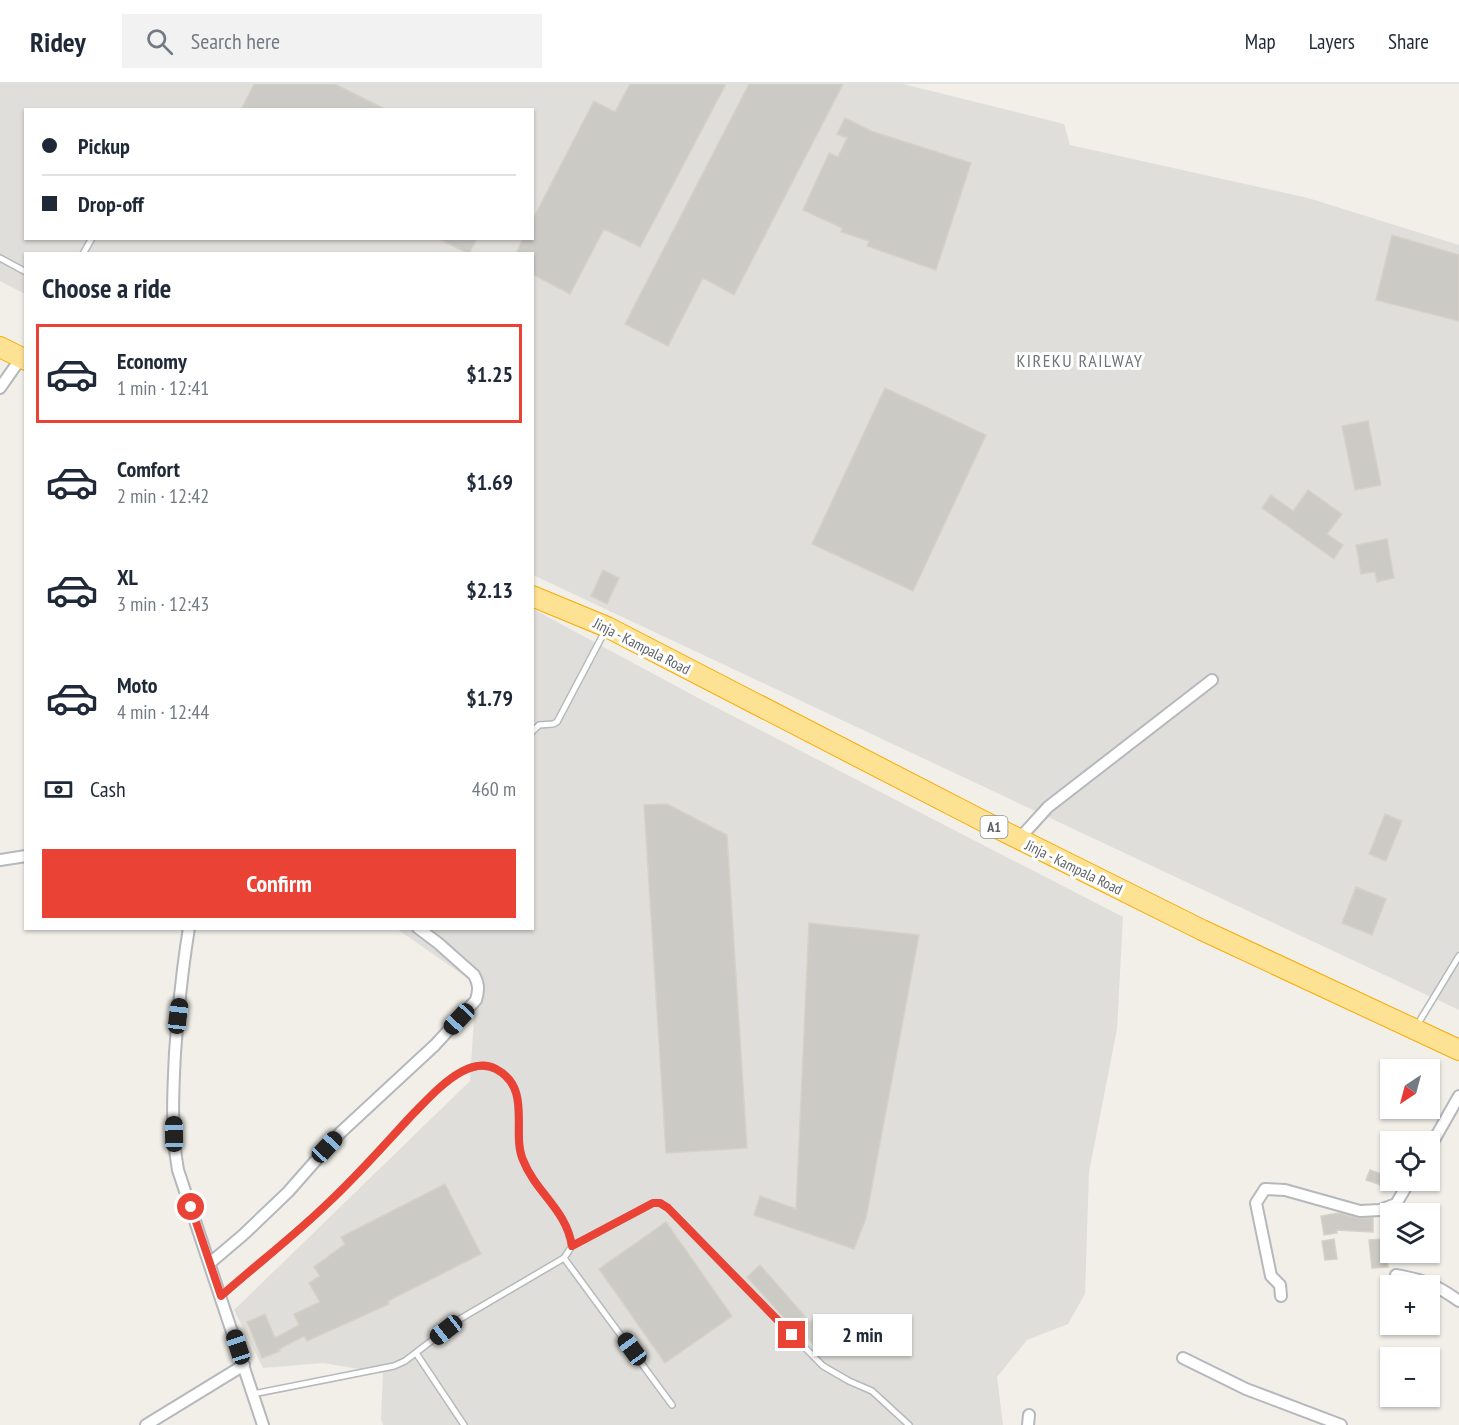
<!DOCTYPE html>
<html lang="en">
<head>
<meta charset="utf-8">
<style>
	:root { --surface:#fff; --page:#f2f2f3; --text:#1f2937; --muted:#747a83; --line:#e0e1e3; --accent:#ea4335 }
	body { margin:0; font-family:"PT Sans Narrow",sans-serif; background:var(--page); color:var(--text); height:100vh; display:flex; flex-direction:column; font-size:22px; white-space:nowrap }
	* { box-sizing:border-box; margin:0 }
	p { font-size:20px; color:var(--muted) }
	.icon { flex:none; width:33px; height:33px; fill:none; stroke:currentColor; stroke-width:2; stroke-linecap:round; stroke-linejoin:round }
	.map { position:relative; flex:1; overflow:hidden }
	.sheet { position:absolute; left:24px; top:168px; width:510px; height:678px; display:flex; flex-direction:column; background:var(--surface); border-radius:0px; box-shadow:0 2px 4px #0004 }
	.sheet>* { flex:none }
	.hud { position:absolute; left:24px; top:24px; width:510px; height:132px; border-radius:0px; box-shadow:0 2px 4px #0004; display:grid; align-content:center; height:132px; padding:0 18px; background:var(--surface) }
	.needle { width:39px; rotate:216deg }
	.tools { position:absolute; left:1380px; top:975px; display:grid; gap:12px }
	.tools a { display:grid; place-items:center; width:60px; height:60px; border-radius:0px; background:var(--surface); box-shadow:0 2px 4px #0004; font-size:30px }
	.end { position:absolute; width:27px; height:27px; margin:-14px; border:8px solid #ea4335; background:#fff; box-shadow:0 0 0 3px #fff }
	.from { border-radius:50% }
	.bubble { position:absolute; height:42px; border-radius:0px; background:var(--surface); box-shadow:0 2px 4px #0004; font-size:20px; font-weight:700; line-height:42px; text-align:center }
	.car { position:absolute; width:18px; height:36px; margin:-18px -9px; border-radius:8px; box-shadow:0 0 4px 2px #0007; background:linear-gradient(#222 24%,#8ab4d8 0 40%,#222 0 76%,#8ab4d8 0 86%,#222 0) }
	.hud b { display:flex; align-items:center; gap:21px; height:57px; font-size:22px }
	.hud b+b { border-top:2px solid var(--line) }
	.hud i { width:15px; height:15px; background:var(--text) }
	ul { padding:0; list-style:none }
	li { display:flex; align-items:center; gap:18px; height:99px; margin:0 12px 9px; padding:0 6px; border:3px solid transparent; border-radius:0px }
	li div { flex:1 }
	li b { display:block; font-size:22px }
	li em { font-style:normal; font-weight:700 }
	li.on { border-color:var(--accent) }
	li>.icon { width:54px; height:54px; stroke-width:1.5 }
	h2 { padding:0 18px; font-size:27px; line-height:72px }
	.pay { display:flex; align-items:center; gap:15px; height:66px; padding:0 18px; font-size:22px }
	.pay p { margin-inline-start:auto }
	.action { display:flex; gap:12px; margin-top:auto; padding:12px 18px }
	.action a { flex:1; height:69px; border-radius:0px; background:var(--accent); color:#fff; font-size:24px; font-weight:700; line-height:69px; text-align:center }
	header { display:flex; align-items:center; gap:36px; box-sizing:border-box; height:84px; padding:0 30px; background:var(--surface); border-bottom:2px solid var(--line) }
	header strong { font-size:28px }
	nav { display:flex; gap:33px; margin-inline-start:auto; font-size:21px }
	.search { width:420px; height:54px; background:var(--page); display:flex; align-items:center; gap:15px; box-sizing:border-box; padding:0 21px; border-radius:0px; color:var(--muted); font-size:22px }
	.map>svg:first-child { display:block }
</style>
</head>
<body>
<header>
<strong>Ridey</strong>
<div class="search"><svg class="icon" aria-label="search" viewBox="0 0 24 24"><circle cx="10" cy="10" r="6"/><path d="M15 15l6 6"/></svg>Search here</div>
<nav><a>Map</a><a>Layers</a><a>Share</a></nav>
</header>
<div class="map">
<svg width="1459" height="1341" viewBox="0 0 1459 1341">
	<rect width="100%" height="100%" fill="#f1efe8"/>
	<path fill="#e0deda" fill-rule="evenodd" d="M0,0H903L1064,40L1070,61L1308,114L1459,161V926L533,491L532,170H26L25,210L0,197ZM26,26H532V154H26Z
		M533,525L702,616L1123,833L1117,945L1089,1088L1085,1210L1068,1240L1027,1256L997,1293L1003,1341H383L381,1335L383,1289L323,1279L263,1284L234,1226L470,997L476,900L397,845L532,844Z"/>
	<path fill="#cccac5" stroke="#d6d1c6" stroke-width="1.5" d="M254,0H335L387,26H241Z
		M630,0H726L640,163L604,145L570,210L532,190V170H516L523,154H532V137L594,17L615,28Z
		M749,0H843L734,211L703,194L668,262L625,240Z
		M845,34L871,47L971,79L936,186L867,162L869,157L841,148L842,144L803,126L829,69L838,73L847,54L837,50Z
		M1392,151L1459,171V237L1376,216Z
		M437,154H477L469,170Z
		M885,304L986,351L913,507L812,460Z
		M1368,337L1381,401L1355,406L1342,342Z
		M1308,406L1342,430L1327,450L1343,461L1334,475L1262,424L1271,411L1293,427Z
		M1387,455L1394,494L1377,498L1375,488L1361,490L1356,461Z
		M603,486L619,494L607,520L591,512Z
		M667,720L727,751L747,1064L666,1069L644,721Z
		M1385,730L1402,737L1386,777L1369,770Z
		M1356,803L1386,815L1372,851L1342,839Z
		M809,839L919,851L866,1134L854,1165L754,1131L760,1112L796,1125Z
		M1370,1086L1390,1093V1104L1366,1096Z
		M445,1100L481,1170L388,1217L389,1220L307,1257L304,1252L279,1265L280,1267L262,1274L247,1238L265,1230L275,1254L299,1241L294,1230L320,1218L309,1199L320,1192L314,1183L345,1160L341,1153Z
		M1339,1129L1358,1134H1373V1148L1336,1146L1337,1149L1324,1151L1321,1132Z
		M666,1138L732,1232L665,1279L599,1185Z
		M1334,1155L1337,1175L1325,1176L1322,1157Z
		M1385,1155L1388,1183L1372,1184L1369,1156Z
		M760,1181L810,1238L813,1236L833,1257L821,1269L800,1246L797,1248L747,1193Z"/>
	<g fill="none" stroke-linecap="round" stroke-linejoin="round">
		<g stroke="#b5b8bc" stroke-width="8">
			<path id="lane" d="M83,170L92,154
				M0,174L26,188
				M532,648L539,641L553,640L557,638L605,547
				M1416,943L1459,872
				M572,1162L653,1119H660L668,1124L823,1282L849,1297L872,1307L909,1341
				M221,1212C256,1181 294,1152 328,1119C357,1092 383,1062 410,1033C425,1018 442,998 461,988C471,982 485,979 496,985C533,1004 510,1048 523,1076C536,1109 566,1125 572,1162L564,1174
				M416,1269L464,1341
				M253,1310L394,1282L405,1277L460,1235L564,1174L672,1321"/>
		</g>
		<g stroke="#b5b8bc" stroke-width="14">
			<path id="street" d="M0,304L21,274
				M1019,755L1048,723L1212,596
				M0,776L26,772
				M189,844C182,886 178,928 175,969C173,1008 171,1047 178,1086L263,1341
				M1430,1063L1459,1012
				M210,1179L243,1151L288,1108L340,1049L435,961L476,916C479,906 479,900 474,891L438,859L418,844
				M1396,1191C1424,1196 1435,1200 1459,1217
				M1281,1212L1280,1201L1271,1192L1256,1119L1265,1105L1285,1106L1360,1127L1380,1126L1396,1120L1410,1096
				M1183,1274L1246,1305L1341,1341
				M146,1341L244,1281
				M1028,1341L1029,1331"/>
		</g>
		<g stroke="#f9ab00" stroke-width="22">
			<path id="highway" d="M0,263L26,276
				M532,512L607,543L981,736L1202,846L1459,966"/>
		</g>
		<use href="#lane" stroke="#fff" stroke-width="5"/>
		<use href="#street" stroke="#fff" stroke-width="10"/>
		<use href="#highway" stroke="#fde293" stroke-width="20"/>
	</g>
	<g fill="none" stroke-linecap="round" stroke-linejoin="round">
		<path stroke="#ea4335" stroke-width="8" d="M191,1123L221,1212C256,1181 294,1152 328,1119C358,1091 385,1060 413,1030C427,1016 443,998 461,988C472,982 485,979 496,985C533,1005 511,1048 523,1076C536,1109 566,1125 572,1162L653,1119H660L668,1124L792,1251"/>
	</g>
	<g text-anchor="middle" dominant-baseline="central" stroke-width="6" stroke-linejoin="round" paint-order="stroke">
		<rect fill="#fff" stroke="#8f9295" stroke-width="1.5" x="980.5" y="732" width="27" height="22" rx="4.5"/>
		<g font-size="14" font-weight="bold" fill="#5f6368">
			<text x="994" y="743">A1</text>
		</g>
		<g font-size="15" fill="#5f6368" stroke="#fff">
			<text transform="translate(642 562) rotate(27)">Jinja - Kampala Road</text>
			<text transform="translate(1074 783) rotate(26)">Jinja - Kampala Road</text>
		</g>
		<g font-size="18" letter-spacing="1.5" fill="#70757a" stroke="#fff">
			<text x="1080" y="276">KIREKU RAILWAY</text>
		</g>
	</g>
</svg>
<div class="tools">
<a><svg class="needle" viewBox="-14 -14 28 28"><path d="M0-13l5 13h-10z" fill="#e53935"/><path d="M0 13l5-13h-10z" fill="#747a83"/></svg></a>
<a><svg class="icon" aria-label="locate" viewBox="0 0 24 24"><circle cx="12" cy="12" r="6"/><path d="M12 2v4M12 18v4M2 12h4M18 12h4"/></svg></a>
<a><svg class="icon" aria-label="layers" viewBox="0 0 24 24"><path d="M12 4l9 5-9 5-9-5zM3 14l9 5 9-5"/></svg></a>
<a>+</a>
<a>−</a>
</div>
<i class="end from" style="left:191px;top:1123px"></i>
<i class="end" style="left:792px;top:1251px"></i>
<div class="bubble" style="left:813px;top:1230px;width:99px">2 min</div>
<i class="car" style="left:178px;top:932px;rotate:7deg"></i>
<i class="car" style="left:459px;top:935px;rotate:223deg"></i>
<i class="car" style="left:174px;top:1050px;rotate:359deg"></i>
<i class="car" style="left:327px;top:1063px;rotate:43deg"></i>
<i class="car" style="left:446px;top:1246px;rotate:232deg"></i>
<i class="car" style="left:238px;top:1263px;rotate:342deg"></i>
<i class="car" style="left:632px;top:1265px;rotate:324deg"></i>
<div class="hud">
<b><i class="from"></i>Pickup</b>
<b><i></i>Drop-off</b>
</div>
<section class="sheet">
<h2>Choose a ride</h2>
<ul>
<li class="on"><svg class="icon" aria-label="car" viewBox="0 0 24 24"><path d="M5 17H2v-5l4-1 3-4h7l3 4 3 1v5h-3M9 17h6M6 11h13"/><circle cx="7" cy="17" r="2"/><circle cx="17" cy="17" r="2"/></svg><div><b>Economy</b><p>1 min · 12:41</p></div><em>$1.25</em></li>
<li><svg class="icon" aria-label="car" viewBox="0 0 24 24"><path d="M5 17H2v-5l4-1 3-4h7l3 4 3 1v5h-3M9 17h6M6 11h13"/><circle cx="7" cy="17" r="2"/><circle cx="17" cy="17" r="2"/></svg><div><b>Comfort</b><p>2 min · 12:42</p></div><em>$1.69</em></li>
<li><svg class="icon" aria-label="car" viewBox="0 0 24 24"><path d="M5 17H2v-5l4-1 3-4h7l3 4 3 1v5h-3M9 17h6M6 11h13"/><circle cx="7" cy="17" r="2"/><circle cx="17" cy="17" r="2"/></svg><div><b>XL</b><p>3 min · 12:43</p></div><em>$2.13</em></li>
<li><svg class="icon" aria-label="car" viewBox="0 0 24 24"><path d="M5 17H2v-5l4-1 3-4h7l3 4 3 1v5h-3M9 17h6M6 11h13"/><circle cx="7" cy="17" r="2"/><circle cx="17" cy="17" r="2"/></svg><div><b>Moto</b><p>4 min · 12:44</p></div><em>$1.79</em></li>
</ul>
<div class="pay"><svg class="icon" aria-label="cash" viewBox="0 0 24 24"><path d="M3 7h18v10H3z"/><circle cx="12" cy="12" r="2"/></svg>Cash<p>460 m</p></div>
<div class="action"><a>Confirm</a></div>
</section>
</div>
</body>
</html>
